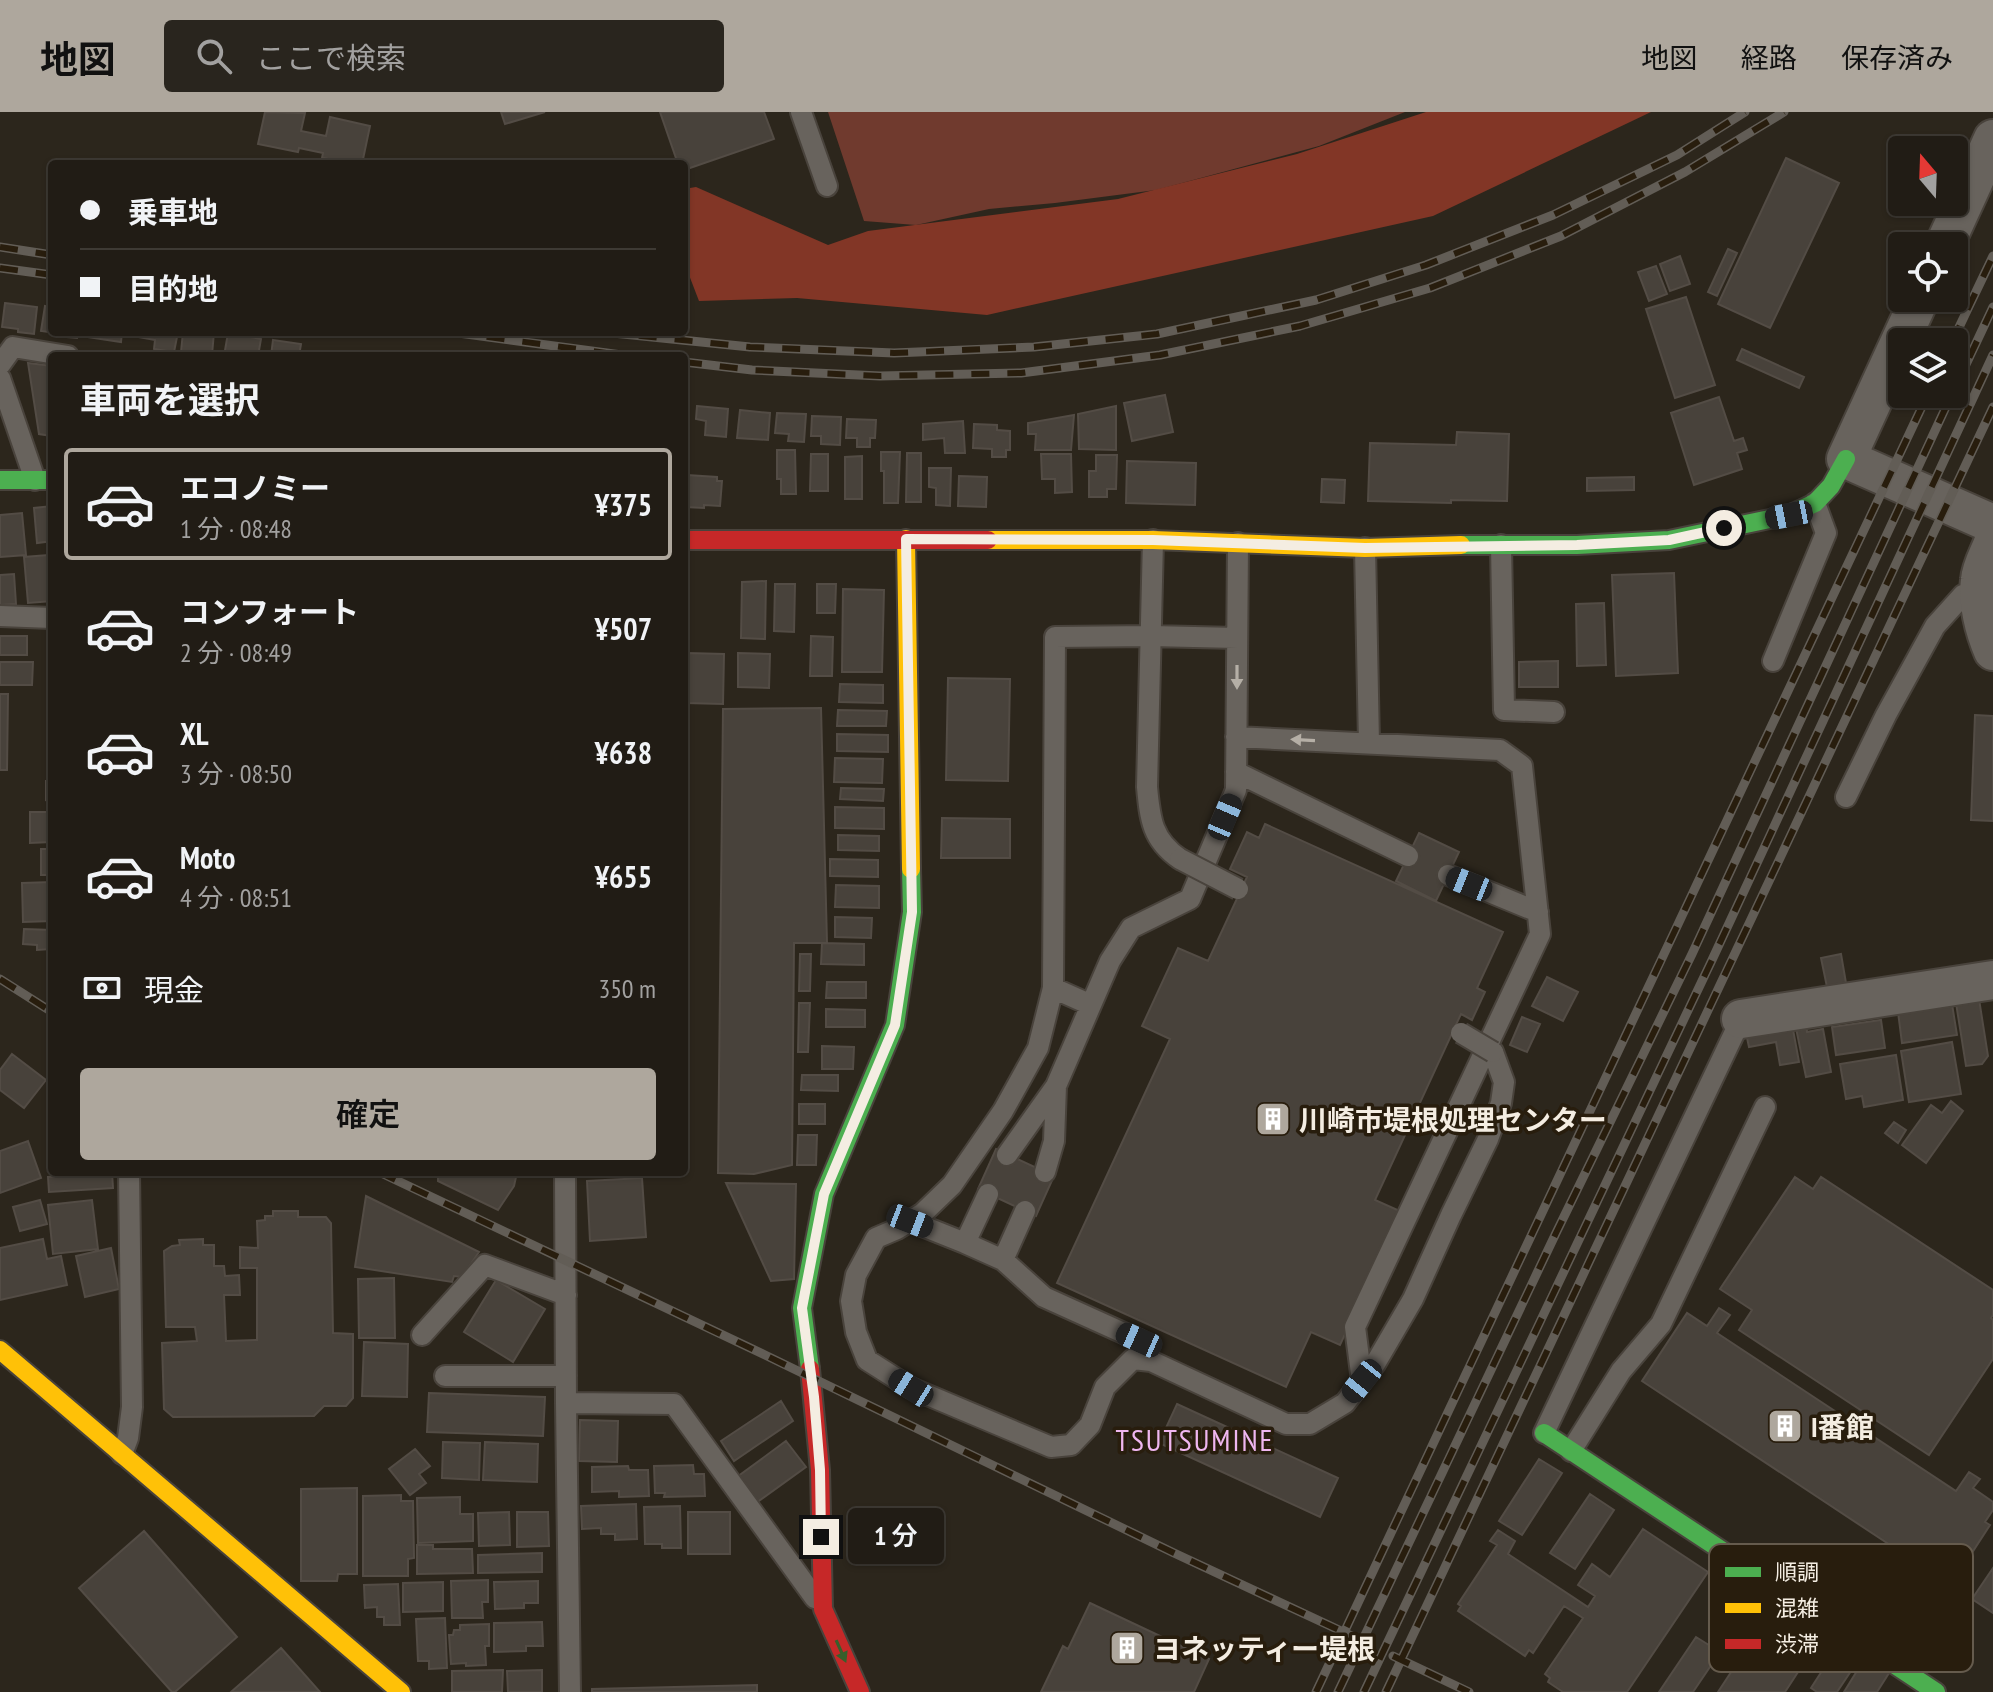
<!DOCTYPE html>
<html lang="ja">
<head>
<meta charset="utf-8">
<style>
	:root { --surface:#211c15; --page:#29251e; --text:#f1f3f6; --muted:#a2a1a0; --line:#3e3a34; --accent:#aea79d }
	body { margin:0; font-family:"PT Sans Narrow","Noto Sans JP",sans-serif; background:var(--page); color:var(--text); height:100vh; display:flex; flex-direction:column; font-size:30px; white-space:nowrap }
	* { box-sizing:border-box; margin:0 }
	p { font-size:26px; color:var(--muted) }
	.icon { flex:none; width:44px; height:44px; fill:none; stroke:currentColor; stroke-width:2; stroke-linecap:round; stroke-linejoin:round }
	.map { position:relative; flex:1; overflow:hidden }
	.sheet { position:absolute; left:48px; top:240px; width:640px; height:824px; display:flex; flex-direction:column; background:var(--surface); border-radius:8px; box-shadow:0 2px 6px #0004,0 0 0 2px var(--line) }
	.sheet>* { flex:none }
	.guide { position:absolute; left:48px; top:48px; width:640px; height:176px; border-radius:8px; box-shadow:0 2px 6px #0004,0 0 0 2px var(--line); display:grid; align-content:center; height:176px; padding:0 32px; background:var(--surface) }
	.needle { width:52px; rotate:341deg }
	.buttons { position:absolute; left:1888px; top:24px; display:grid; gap:16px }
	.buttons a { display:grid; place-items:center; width:80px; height:80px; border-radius:8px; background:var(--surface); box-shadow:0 2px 6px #0004,0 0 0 2px var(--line); font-size:40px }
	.end { position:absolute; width:36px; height:36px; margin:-18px; border:10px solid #f4ede2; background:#111; box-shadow:0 0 0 4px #111 }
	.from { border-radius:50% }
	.bubble { position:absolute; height:56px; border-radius:8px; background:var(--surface); box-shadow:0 2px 6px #0004,0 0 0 2px var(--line); font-size:26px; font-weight:600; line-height:56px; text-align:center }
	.car { position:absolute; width:24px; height:48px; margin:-24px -12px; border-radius:10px; box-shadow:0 0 6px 2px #0007; background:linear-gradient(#222 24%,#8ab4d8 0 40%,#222 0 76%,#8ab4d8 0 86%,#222 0) }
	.guide b { display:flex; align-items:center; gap:28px; height:76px; font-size:30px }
	.guide b+b { border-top:2px solid var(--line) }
	.guide i { width:20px; height:20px; background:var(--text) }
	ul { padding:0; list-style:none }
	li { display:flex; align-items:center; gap:24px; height:112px; margin:0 16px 12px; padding:0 16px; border:4px solid transparent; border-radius:8px }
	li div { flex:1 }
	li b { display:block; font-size:30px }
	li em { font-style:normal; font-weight:600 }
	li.on { border-color:var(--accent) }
	li>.icon { width:72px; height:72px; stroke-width:1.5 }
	h2 { padding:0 32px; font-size:36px; line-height:96px }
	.pay { display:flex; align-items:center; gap:20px; height:88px; padding:0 32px; font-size:30px }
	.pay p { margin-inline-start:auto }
	.cta { display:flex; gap:16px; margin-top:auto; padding:16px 32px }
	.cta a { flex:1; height:92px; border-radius:8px; background:var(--accent); color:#111; font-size:32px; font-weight:600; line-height:92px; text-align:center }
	header { display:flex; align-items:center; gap:48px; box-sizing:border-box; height:112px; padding:0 40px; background:var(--accent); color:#111 }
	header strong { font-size:38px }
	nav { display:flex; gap:44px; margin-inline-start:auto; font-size:28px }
	.search { width:560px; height:72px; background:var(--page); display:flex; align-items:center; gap:20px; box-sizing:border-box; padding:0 28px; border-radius:8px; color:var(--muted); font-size:30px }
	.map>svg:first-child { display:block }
</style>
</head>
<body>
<header>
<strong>地図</strong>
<div class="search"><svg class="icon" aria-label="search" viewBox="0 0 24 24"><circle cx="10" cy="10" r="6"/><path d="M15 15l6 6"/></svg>ここで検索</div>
<nav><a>地図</a><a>経路</a><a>保存済み</a></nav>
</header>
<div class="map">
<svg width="1993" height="1580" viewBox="0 0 1993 1580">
	<rect width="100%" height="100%" fill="#2c261c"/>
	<path fill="#703a2e" d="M828,0H1405L1319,34L1156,78L1055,91L989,97L916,113L864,109Z"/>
	<path fill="#823626" d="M1426,0H1651L1433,104L987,203L797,186L699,189L684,150V77L696,75L828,133L868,119L1118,87L1297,42Z"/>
	<path fill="#48423b" stroke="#534c45" stroke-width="2" d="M265,0L305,1L301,19L326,24L330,5L370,14L362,52L322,46L323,41L299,36L298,40L258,32Z
		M501,0H545L505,12Z
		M660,0H764L774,27L684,58V52H678Z
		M1786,46L1839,71L1770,216L1718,192Z
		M1728,137L1737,141L1717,184L1708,180Z
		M1680,144L1690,172L1670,179L1660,152Z
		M1656,154L1667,182L1649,189L1638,160Z
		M1686,185L1715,273L1675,286L1646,197Z
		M5,191L37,195L34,222L18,220V217L2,215Z
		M45,194L52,195V220H78L77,226L56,224V221L41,219Z
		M88,220H122L121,230L87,225Z
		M139,220H178L174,240L154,237L155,228L138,225Z
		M183,220H214L212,243L181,240Z
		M228,221L261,227L258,244H224Z
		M273,228L301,232L299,244H271Z
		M1742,237L1804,265L1799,276L1737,248Z
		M318,239L355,244H317Z
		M28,251L52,254V324L39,322Z
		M1165,283L1173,320L1132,329L1124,291Z
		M1719,285L1734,329L1743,326L1747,338L1737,341L1742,357L1694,373L1671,301Z
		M697,294L728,297L726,325L705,323L706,309L696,307Z
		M1116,294V338L1079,337L1078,302Z
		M740,298L770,301L768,328L737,326Z
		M777,301L806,302L804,330L788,329L789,322L775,321Z
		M1074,303L1071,338H1035L1036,322H1028V311Z
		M812,304L841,305L840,333L821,332V324H811Z
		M847,307L876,308L875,326H870V335H857V326H846Z
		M963,309L965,341H945L944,326L923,328V312Z
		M974,312L997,313V318L1010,319V338H1006V345H992V337L973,336Z
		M1457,320L1509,322L1507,389L1451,388V391L1368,389L1370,331L1456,333Z
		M777,338H795L796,382H781V367H777Z
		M881,340H900L898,391H884V359H881Z
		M907,341H921V390H906Z
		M811,342H828V379H810Z
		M1041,342H1071L1072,380L1055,381V367H1042Z
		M1096,343H1117L1116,377H1107V385H1089V359H1096Z
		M862,344V387H845V345Z
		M1127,349L1196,351L1195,393L1126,391Z
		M929,356H951L950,394L936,393V376L929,375Z
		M687,363L717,365V369H722L720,394L704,393V396L685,395Z
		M959,364L987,365L986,395L958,394Z
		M1634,365V378L1587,379V366Z
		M1322,367L1345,368L1344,391L1321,390Z
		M52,394V429L37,431L34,396Z
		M22,401L26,443L0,445V403Z
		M48,443L52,489L28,491L24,445Z
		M1674,461L1678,561L1616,564L1612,463Z
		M14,462L16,492L0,493V463Z
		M766,469L765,527L741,526L742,470Z
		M775,472H795L794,520L774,519Z
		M817,472H836L835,501H817Z
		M843,477L884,478L882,560H842Z
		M1604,491L1606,553L1577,554L1576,492Z
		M0,524H27V543H0Z
		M811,524L833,525L832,564H810Z
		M687,541L724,542L723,592L686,591Z
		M738,541L770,542L769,576L738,575Z
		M1558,549V575H1519V550Z
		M0,550H33L32,573H0Z
		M948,566L1010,567L1008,669L946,668Z
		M840,572L883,573V591L839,590Z
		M0,582H8L7,658H0Z
		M821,596L827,831H794L792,1053L754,1062L718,1061L723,597Z
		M838,598L887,599L886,614H837Z
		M1975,603L1993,604V709L1971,708Z
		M837,622L888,623V640L837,639Z
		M835,646L883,647L882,671L834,670Z
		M46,669H52V687L46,688Z
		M841,676L884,677L883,689L840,687Z
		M835,695L884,696V717L835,716Z
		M30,700H52L51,730L30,731Z
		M942,706L1010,707V746H941Z
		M1265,712L1503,820L1477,876L1485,880L1472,908L1461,902L1375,1088L1402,1100L1340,1233L1311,1220L1286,1275L1057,1171L1170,927L1142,914L1178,836L1208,849L1247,765L1230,757L1247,720L1259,726Z
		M1419,721L1459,740L1436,789L1396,769Z
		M838,723L879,724V739L838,738Z
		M41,737H52V763H41Z
		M830,747L878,748V765L830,764Z
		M52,770V809L23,810L22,771Z
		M836,773L879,774V796L835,795Z
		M835,805L872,806L871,826L835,825Z
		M24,817L52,818V844L51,837L37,838V833L23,832Z
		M822,831L864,832V853L821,852Z
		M800,842H811L810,879H799Z
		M1841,842L1846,871L1827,875L1821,846Z
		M1547,865L1578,880L1563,909L1532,894Z
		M827,870H866V886H826Z
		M1979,887L1988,944L1982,952L1966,954L1956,891Z
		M799,891H810L808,940H798Z
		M1952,892L1957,923L1902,931L1898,900Z
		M826,897L865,898V915H826Z
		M1522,905L1540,912L1527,940L1510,933Z
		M1881,908L1885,936L1836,943L1832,915Z
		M1792,912L1799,950L1780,953L1776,930L1749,935L1746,921Z
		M1806,914L1807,920L1823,917L1831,960L1806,965L1796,916Z
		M1952,930L1961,982L1909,990L1901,939Z
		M822,934L854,935L853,957H822Z
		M12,942L46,968L24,996L0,978V958Z
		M1896,943L1903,988L1864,995L1862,984L1846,987L1840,952Z
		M802,963H838V979L801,978Z
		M1951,989L1963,999L1926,1051L1902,1033L1931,993L1942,1001Z
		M799,992H825V1012H799Z
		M1894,1010L1906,1018L1898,1031L1885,1021Z
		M798,1023H817L816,1053H797Z
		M28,1029L41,1066L0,1081V1039Z
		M996,1037L1054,1064L1036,1104L978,1077Z
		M87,1060H112L113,1076L49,1080L48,1065L87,1062Z
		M438,1061L516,1065L514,1074L498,1098L438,1069Z
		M1795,1065L1813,1077L1821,1065L1993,1178V1203L1991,1206L1993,1208V1247L1929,1343L1739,1218L1752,1198L1720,1177Z
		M642,1066L646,1125L590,1129L587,1069Z
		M726,1071L796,1072L794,1167L771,1169Z
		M366,1084L479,1140L462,1165L454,1164L452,1170L355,1155Z
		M40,1088L47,1112L20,1119L13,1095Z
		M92,1088L98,1137L53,1142L48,1093Z
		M273,1099H298V1105H326L331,1111L333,1221L353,1222V1286L346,1294H324L314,1304L173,1305L164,1297L162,1231L197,1229L195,1215H166L164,1139L172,1134L180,1133L179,1128L203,1127V1133H214V1154H224L225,1164L239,1163L240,1183H224L226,1229L257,1228V1156H240V1135L258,1136L257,1109L265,1108V1104H273Z
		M43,1127L47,1147L61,1144L67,1173L0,1188V1136Z
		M111,1136L119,1177L85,1185L76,1144Z
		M394,1166L395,1226H359L358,1167Z
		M496,1168L545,1197L513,1250L464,1220Z
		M1719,1196L1730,1203L1717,1221L1956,1379L1969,1360L1980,1367L1973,1376L1993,1390V1398L1985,1410L1990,1413L1966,1450L1962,1447L1946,1470L1642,1269L1687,1201L1707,1214Z
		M364,1230L408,1232L407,1285L362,1284Z
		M429,1281L545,1285L543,1324L427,1320Z
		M781,1289L793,1309L734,1349L721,1329Z
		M1177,1292L1338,1366L1320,1405L1159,1331Z
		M580,1308L618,1309L617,1350L579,1349Z
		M786,1329L806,1355L756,1391L737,1365Z
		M443,1330L480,1331L479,1368L442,1366Z
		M485,1330L538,1332L537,1370L483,1368Z
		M415,1337L430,1354L419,1362L426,1371L410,1383L389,1357Z
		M1539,1347L1562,1361L1522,1423L1499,1409Z
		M693,1353L694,1362H704L705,1384L664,1385L665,1381H655L654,1354Z
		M628,1354L629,1358H648L649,1384L619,1385V1379L592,1380V1355Z
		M357,1376V1462H338L337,1469H301V1377Z
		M1590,1382L1614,1398L1575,1457L1550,1441Z
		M401,1383V1389H413L414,1446L408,1447V1464H363V1384Z
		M460,1385V1402H473V1429L418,1431L417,1386Z
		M636,1392L637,1427L615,1428V1422H601V1416L582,1417L581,1394Z
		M680,1394L681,1436H662V1432H645L644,1395Z
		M509,1400L510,1433L479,1434L478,1401Z
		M517,1400H548L549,1434L517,1435Z
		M688,1400H730V1442H688Z
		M1643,1417L1708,1460L1627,1580H1563L1548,1570L1550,1566L1545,1562L1583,1506L1564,1494L1533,1541L1529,1538L1525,1544L1458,1499L1461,1494L1458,1492L1497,1433L1490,1429L1498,1418L1515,1429L1508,1442L1588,1495L1595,1484L1578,1473L1592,1452L1610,1465Z
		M144,1419L237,1525L175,1580H172L79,1476Z
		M417,1433H433V1437H472L473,1461L417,1462Z
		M542,1441V1460L478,1461V1443Z
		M1993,1456V1501L1972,1487Z
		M488,1468V1490H482L483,1506H452L451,1469Z
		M538,1469V1491H524V1496L495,1497L494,1470Z
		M443,1470V1499L403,1500V1471Z
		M398,1472L400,1513H384V1505H377V1495L365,1496L364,1473Z
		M1090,1491L1209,1547L1194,1580H1041L1063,1534L1068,1537Z
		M1770,1501L1791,1515L1785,1524L1811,1540L1785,1580H1718Z
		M445,1506L447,1556L429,1557V1549H418L416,1507Z
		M542,1510L543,1534H526V1539L494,1540V1511Z
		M489,1512V1534H485L486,1553L466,1554V1551L451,1552L449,1523H453L454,1518H460V1513Z
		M1696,1525L1720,1540L1693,1580H1659Z
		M1840,1531L1861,1544L1837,1580H1817L1811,1576Z
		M281,1536L320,1580H231Z
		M1865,1546L1889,1561L1877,1580H1844Z
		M503,1558L502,1580H452V1559Z
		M542,1558V1580H508L507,1559Z
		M757,1573V1580H592V1577Z"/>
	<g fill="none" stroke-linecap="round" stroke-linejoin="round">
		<g stroke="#49433c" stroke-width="24">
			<path id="lane" d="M801,0L827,74
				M0,253L13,235L68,244
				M0,266L35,368
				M1153,428L1147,675C1150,707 1152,728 1180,747
				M1501,433L1504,598L1554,600
				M1365,436L1369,631
				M0,504L52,506
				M1237,526L1151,524L1055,525L1053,876L1038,936L1003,999L952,1073L923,1101L897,1117L876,1126L856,1163L851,1189L856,1220L867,1248L911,1276L1051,1335L1071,1333L1090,1313L1105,1275L1133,1247L1151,1249L1286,1312H1310L1345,1291L1375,1252L1413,1187L1451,1103L1488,1027L1501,991L1504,970L1493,940
				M1773,549L1826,421L1815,391
				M1236,625L1500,638L1522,654L1540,822L1355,1215L1362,1269
				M1236,660L1408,744
				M1846,685L1886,603L1935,514L1963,483H1979
				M1448,763L1538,800
				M1053,876L1091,893
				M1007,1043L1056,974L1110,849L1131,816L1190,787L1236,678L1238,431
				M565,1060L566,1291L570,1580
				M1045,1060L1054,1029L1056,974
				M910,1109L965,1131L988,1082
				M965,1131L1003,1148L1025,1099
				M1003,1148L1044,1185L1139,1228L1151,1249
				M422,1223L485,1153L566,1183
				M445,1264H566
				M566,1291L674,1292L815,1486
				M1544,1321L1741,907
				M1571,1339L1621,1259L1661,1212L1765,995
				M122,1342L128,1326L132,1295L129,1060"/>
		</g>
		<g stroke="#49433c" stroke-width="42">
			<path id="street" d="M1944,134L1993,27
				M1920,186L1846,347L1993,412
				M1993,431C1989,442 1981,455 1980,468C1977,490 1984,518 1993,539
				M1741,907L1993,868"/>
		</g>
		<g stroke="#49433c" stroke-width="22">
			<path id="fast" d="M0,368H52
				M1461,433H1577L1669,428L1789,403L1815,391L1831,374L1846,347
				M810,1257L802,1196L824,1082L895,913L912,800L911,757
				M1544,1321L1936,1580"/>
		</g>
		<g stroke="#49433c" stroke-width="22">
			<path id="slow" d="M906,427L911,757
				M988,428H1153L1365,436L1461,433
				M0,1238L401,1580"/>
		</g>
		<g stroke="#49433c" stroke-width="22">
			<path id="jam" d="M684,428H988
				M810,1257L820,1358L823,1497L860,1580"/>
		</g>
		<use href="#lane" stroke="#68635d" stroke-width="20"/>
		<use href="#street" stroke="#68635d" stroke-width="38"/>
		<use href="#fast" stroke="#4caf50" stroke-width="18"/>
		<use href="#slow" stroke="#ffc107" stroke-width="18"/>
		<use href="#jam" stroke="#c62828" stroke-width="18"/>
		<g stroke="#625d56" stroke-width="9">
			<path id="rail" d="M0,135L52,143
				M0,156L52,163
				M451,220L629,244
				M603,220L750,235L894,241L1034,235L1157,222L1316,188L1426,153L1553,103L1677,43L1745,0
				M1952,230L1993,144
				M684,250L752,258L880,264L1021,261L1160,243L1300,214L1430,176L1561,124L1685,60L1784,0
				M1954,278L1993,195
				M0,867L52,900
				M379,1060L765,1243L1174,1441L1354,1525
				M1393,1544L1469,1580
				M1316,1580L1928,282
				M1338,1580L1556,1121L1692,842L1952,282
				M1364,1580L1712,848L1993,243
				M1386,1580L1993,295"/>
		</g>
		<use href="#rail" stroke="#281d0d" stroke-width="6" stroke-dasharray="18" stroke-linecap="butt"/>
		<g stroke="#49433c" stroke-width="24" stroke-linecap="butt">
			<path id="lane-bridge" d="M1180,747L1238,777
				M1461,921L1493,940"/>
		</g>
		<use href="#lane-bridge" stroke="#68635d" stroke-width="20"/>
	</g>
	<defs><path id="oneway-solid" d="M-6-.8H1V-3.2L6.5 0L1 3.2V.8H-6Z" transform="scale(2)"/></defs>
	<g fill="#b5afa6">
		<use href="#oneway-solid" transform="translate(1237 565) rotate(90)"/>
		<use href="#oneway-solid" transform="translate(1303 628) rotate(-177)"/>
	</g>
	<use fill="#385f2b" href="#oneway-solid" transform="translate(841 1539) rotate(66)"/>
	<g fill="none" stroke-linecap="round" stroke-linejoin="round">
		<path stroke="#f4ede2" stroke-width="10" d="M821,1425L820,1358L814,1285L802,1196L824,1082L895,913L912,800L906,427L1153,428L1365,436L1577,433L1669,428L1724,416"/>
	</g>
	<defs>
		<g id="building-square" transform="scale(1.8)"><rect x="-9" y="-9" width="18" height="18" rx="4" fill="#aea79d" stroke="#281d0d"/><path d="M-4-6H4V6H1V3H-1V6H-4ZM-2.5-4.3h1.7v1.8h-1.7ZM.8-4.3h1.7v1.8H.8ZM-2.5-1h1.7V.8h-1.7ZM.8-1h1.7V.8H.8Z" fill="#fff"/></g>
	</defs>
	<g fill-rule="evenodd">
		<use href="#building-square" x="1273" y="1007"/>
		<use href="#building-square" x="1785" y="1314"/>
		<use href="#building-square" x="1127" y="1536"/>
	</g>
	<g text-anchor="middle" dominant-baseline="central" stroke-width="7" stroke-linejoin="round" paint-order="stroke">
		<g font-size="28" font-weight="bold" fill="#f4ede2" stroke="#281d0d" text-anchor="start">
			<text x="1299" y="1007">川崎市堤根処理センター</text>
			<text x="1811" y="1314">I番館</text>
			<text x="1153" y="1536">ヨネッティー堤根</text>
		</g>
		<g font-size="30" letter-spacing="2" fill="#efb6f0" stroke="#281d0d">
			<text x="1195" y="1327">TSUTSUMINE</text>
		</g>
	</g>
	<rect x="1709" y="1432" width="264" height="128" rx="12" fill="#281d0d" stroke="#655b4d" stroke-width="2"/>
	<rect x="1725" y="1455" width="36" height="10" fill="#4caf50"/>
	<rect x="1725" y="1491" width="36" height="10" fill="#ffc107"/>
	<rect x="1725" y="1527" width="36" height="10" fill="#c62828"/>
	<g font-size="22" fill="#f4ede2">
		<text x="1775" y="1468">順調</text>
		<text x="1775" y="1504">混雑</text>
		<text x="1775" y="1540">渋滞</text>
	</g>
</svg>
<div class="buttons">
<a><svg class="needle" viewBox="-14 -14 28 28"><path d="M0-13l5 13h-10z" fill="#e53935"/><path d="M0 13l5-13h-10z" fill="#a2a1a0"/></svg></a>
<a><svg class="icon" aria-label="locate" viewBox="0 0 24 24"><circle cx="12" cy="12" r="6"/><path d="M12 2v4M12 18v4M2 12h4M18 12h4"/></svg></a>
<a><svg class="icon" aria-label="layers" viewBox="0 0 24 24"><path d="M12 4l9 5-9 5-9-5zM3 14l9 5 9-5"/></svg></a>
</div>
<i class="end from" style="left:1724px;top:416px"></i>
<i class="end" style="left:821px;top:1425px"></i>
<div class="bubble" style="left:848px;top:1396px;width:96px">1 分</div>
<i class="car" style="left:1789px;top:403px;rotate:259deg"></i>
<i class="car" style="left:1225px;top:705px;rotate:23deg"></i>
<i class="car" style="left:1469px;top:772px;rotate:292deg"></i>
<i class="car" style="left:910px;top:1109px;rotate:111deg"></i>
<i class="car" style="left:1139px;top:1228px;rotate:294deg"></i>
<i class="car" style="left:1362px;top:1269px;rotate:219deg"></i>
<i class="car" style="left:911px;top:1276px;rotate:302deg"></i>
<div class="guide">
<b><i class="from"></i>乗車地</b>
<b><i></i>目的地</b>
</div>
<section class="sheet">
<h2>車両を選択</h2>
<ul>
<li class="on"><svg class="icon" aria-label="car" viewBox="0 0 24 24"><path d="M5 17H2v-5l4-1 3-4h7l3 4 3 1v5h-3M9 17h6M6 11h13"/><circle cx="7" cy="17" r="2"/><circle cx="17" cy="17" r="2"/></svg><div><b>エコノミー</b><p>1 分 · 08:48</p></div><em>¥375</em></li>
<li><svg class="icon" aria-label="car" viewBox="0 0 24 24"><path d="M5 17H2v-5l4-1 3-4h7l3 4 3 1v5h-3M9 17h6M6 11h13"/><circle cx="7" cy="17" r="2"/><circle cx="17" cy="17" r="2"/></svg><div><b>コンフォート</b><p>2 分 · 08:49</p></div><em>¥507</em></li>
<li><svg class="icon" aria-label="car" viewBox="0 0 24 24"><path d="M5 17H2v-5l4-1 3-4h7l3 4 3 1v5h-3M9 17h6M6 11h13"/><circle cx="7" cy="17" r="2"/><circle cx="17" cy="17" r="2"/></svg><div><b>XL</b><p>3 分 · 08:50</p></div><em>¥638</em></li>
<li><svg class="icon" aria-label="car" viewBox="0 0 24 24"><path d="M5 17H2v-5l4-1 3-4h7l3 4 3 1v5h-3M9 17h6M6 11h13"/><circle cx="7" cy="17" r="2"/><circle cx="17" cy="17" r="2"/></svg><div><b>Moto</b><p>4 分 · 08:51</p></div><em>¥655</em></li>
</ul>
<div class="pay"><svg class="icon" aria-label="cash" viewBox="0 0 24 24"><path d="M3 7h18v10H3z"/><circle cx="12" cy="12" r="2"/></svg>現金<p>350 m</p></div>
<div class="cta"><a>確定</a></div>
</section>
</div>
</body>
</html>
